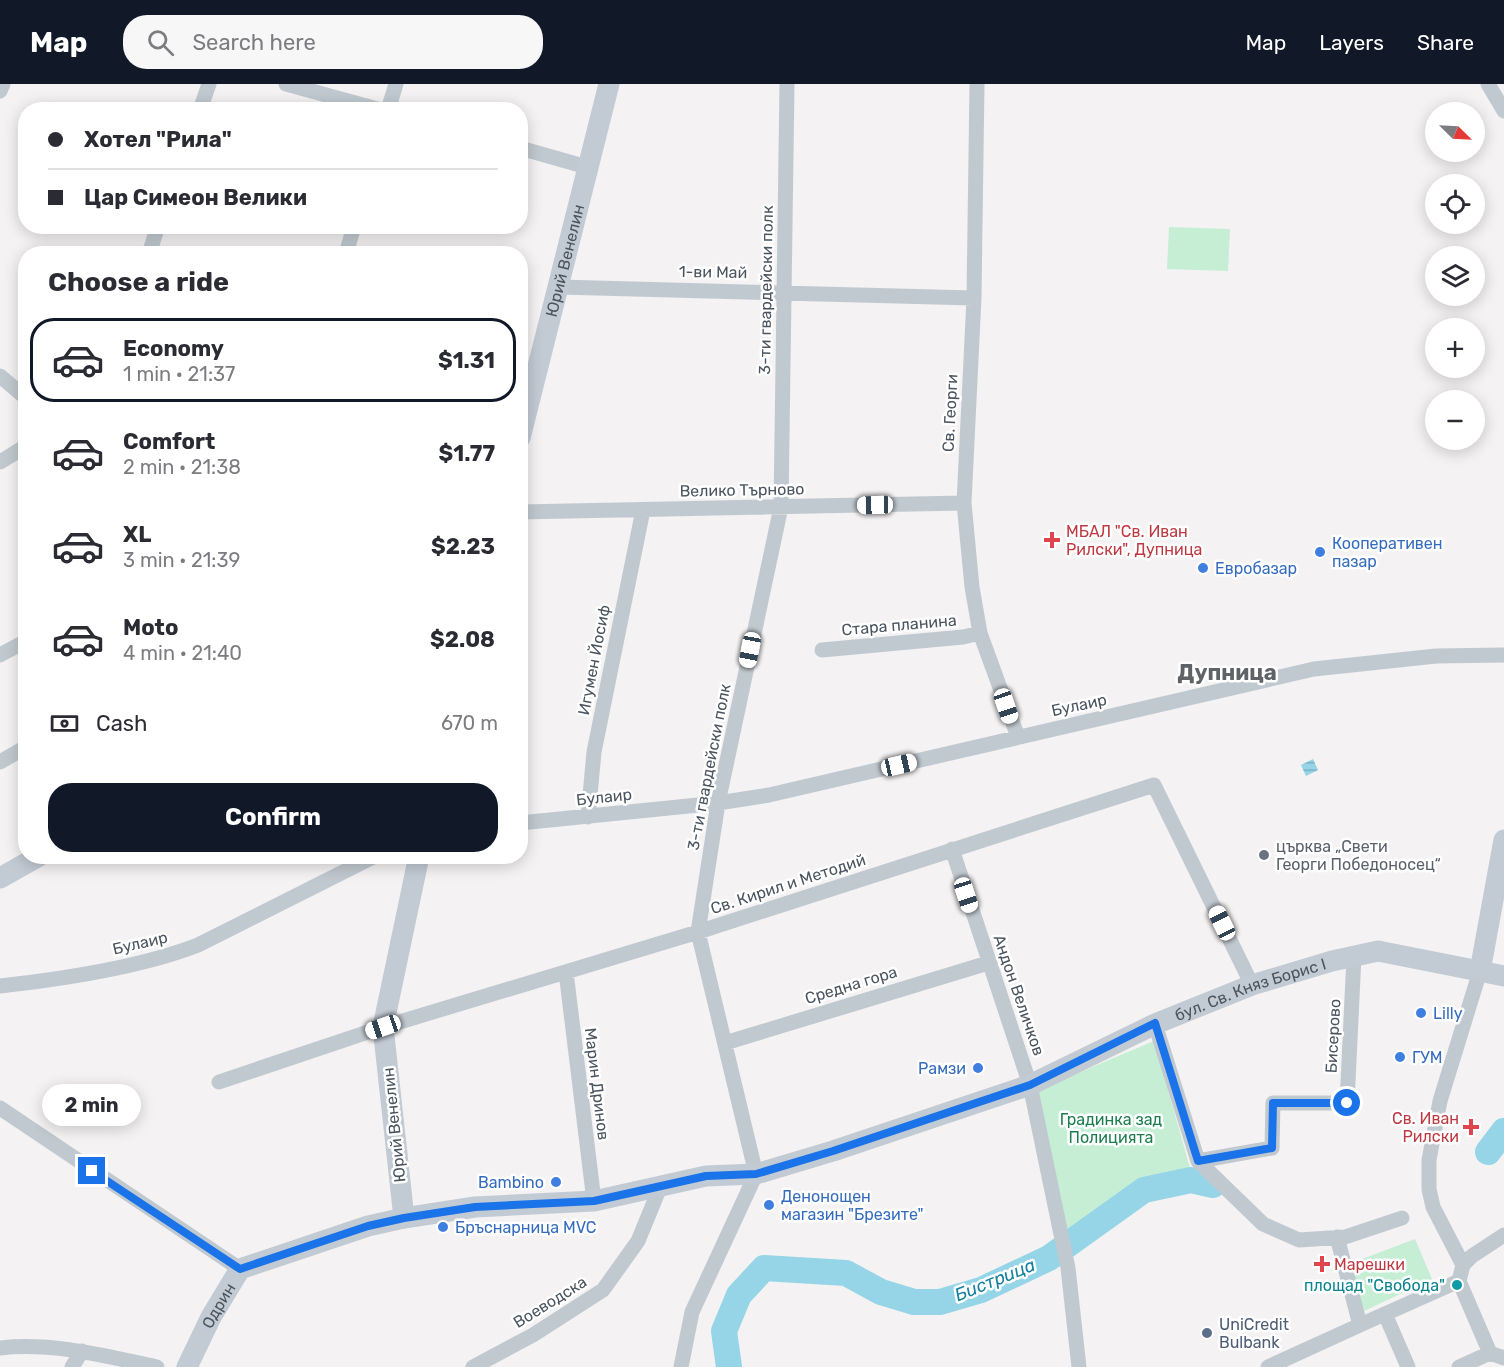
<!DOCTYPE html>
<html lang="en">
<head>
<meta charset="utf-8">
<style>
	:root { --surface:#fff; --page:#f7f7f7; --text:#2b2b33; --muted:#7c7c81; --line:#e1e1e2; --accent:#111827 }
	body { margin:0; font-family:Rubik,sans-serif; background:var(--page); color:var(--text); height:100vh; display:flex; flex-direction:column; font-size:22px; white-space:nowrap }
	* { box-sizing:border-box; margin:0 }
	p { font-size:20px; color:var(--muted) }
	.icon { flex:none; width:33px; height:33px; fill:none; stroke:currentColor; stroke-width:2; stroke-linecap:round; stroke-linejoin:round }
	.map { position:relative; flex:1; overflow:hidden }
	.details { position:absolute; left:18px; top:162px; width:510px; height:618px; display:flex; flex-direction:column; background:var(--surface); border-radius:24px; box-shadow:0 3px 15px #0003 }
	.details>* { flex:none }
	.top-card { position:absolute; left:18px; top:18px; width:510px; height:132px; border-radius:24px; box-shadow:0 3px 15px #0003; display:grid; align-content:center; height:132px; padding:0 30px; background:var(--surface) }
	.needle { width:39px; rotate:114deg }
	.tools { position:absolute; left:1425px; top:18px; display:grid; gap:12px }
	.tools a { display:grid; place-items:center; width:60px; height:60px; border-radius:50%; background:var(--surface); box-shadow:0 3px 15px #0003; font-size:30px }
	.end { position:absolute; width:27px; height:27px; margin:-14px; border:8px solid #1a73e8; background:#fff; box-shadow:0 0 0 3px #fff }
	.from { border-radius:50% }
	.bubble { position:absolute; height:42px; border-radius:21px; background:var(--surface); box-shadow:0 3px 15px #0003; font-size:20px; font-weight:700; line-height:42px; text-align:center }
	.car { position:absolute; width:18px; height:36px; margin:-18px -9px; border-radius:8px; box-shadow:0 0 4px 2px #0007; background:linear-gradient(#fff 24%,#345 0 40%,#fff 0 76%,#345 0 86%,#fff 0) }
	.top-card b { display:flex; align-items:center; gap:21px; height:57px; font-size:22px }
	.top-card b+b { border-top:2px solid var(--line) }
	.top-card i { width:15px; height:15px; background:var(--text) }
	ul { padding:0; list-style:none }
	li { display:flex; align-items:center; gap:18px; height:84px; margin:0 12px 9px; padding:0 18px; border:3px solid transparent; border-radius:24px }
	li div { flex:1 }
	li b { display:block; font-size:22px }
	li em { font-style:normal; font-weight:700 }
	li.selected { border-color:var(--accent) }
	li>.icon { width:54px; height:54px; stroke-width:1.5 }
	h2 { padding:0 30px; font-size:27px; line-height:72px }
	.pay { display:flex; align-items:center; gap:15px; height:66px; padding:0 30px; font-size:22px }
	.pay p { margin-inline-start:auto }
	.primary-button { display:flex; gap:12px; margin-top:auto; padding:12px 30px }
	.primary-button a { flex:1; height:69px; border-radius:24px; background:var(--accent); color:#fff; font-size:24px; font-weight:700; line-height:69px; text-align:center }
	header { display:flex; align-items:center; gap:36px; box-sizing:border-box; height:84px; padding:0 30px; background:var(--accent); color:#fff }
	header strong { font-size:28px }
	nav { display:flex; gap:33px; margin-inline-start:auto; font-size:21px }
	.search { width:420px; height:54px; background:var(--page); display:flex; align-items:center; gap:15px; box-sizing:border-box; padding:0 21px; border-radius:24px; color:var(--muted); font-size:22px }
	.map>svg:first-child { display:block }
</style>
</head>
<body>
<header>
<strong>Map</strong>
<div class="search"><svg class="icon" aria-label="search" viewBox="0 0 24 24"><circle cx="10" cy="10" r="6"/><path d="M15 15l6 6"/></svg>Search here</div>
<nav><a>Map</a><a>Layers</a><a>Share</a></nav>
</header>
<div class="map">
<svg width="1504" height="1283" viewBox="0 0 1504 1283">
	<defs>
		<pattern id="water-rules" width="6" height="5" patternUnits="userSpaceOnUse" patternTransform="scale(1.5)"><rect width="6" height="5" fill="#95d5e7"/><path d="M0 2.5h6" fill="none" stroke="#7cb0be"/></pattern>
	</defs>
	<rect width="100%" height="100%" fill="#f4f2f2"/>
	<path fill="#c5eed5" d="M1169,143L1230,145L1228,187L1167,185Z
		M1154,957L1192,1091L1131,1104L1108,1126L1068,1153L1038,1006Z
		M1415,1155L1432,1195L1364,1227L1349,1180Z"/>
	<path fill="url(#water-rules)" d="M1313,675L1318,686L1306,692L1301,681Z"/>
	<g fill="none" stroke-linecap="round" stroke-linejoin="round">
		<path stroke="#95d5e7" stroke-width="26" d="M1488,1068L1504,1047
			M729,1283L724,1247L739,1211L764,1184L846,1189L881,1208L914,1218H940L981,1206L1049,1174L1144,1106L1191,1096L1213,1101"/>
		<path stroke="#c1c9d0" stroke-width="15" d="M286,0L381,26
			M977,0L974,214L964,419L972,503L980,549L1018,653
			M1488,0L1504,27
			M0,7L3,0
			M200,26L209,0
			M388,26L396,0
			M520,64L587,83
			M149,170L158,142
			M346,170L354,142
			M559,203L974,214
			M0,292L26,314
			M0,378L26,362
			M520,428L964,419
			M822,566L963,553L980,549
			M0,571L26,557
			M0,678L26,663
			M588,733L594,668L643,426
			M520,739L718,719L769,711L1314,585L1436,572L1504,571
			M952,765L1030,1001L1068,1184L1079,1283
			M1480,887L1440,1017L1429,1076V1105L1433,1123L1463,1181L1459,1197L1490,1269L1504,1274
			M566,888L594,1117
			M0,902C63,895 139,884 198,861L375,772
			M1155,940L1198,1077L1263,1140L1299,1156L1345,1153L1402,1134
			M725,959L988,879
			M219,998L383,943L698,848L1154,701L1252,901
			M0,1024L240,1185
			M1198,1077L1272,1064L1273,1019H1347L1354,872
			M1463,1181L1472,1172L1504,1151
			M1385,1230L1408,1283
			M1360,1241L1459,1197
			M0,1264C52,1258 106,1272 157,1283
			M72,1283L82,1267
			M473,1283L533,1251L603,1206L638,1157L661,1101
			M681,1283L692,1228L756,1090L698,848L718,719L781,423L787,0
			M1268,1283L1360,1241L1337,1153
			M1459,1283L1490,1269"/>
		<g stroke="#c2cad4" stroke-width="21">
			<path id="s1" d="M520,354L609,0"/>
			<path d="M0,794L39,772"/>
			<path d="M1480,887L1504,756"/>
			<path d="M404,1134L383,943L419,772"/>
			<path id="s2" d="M187,1283L211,1233L240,1185L368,1142L404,1134L475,1123L594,1117L706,1092L756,1090L833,1067L1030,1001L1155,940L1252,901L1332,877L1378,867L1504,892"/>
		</g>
	</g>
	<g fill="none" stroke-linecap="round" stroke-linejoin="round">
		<path stroke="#1a73e8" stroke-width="8" d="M92,1087L240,1185L368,1142L404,1134L475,1123L594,1117L706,1092L756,1090L833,1067L1030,1001L1155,939L1198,1077L1272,1064L1273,1019H1347"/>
	</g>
	<g fill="#e0444e" stroke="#fff" stroke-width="2">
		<path d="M1049 447h6v6h6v6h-6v6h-6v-6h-6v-6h6z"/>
		<path d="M1468 1034h6v6h6v6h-6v6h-6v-6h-6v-6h6z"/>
		<path d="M1319 1171h6v6h6v6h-6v6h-6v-6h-6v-6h6z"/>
	</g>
	<g fill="#3f7fe0" stroke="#fff" stroke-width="2">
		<circle cx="1320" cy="468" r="6"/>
		<circle cx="1203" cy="484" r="6"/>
		<circle cx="1421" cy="929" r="6"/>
		<circle cx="1400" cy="973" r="6"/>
		<circle cx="978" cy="984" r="6"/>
		<circle cx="556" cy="1098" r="6"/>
		<circle cx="769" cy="1121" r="6"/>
		<circle cx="443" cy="1143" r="6"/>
	</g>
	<circle fill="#6b7280" stroke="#fff" stroke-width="2" cx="1264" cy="771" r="6"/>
	<circle fill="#0f9aa8" stroke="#fff" stroke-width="2" cx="1457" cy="1201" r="6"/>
	<circle fill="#5c6f8a" stroke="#fff" stroke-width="2" cx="1207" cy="1249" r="6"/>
	<g text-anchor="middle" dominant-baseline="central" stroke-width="5" stroke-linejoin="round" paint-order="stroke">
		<g font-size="16" fill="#4b555f" stroke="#fff">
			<text stroke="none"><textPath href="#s1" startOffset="183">Юрий Венелин</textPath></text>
			<text transform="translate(713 188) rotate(1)">1-ви Май</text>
			<text transform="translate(766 206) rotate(-89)">3-ти гвардейски полк</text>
			<text transform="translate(950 329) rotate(-87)">Св. Георги</text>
			<text transform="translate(742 406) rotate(-1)">Велико Търново</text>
			<text transform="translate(899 541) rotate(-5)">Стара планина</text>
			<text transform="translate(594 576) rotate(-79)">Игумен Йосиф</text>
			<text transform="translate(1079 621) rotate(-12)">Булаир</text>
			<text transform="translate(709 683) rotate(-79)">3-ти гвардейски полк</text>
			<text transform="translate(604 713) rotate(-6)">Булаир</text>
			<text transform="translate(788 800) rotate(-18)">Св. Кирил и Методий</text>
			<text transform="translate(140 859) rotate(-13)">Булаир</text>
			<text transform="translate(851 901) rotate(-17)">Средна гора</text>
			<text stroke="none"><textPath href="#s2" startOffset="1168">бул. Св. Княз Борис I</textPath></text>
			<text transform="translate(1019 911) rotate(71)">Андон Величков</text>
			<text transform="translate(1333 952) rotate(-87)">Бисерово</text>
			<text transform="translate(597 1000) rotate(83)">Марин Дринов</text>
			<text transform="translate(394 1041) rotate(-96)">Юрий Венелин</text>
			<text transform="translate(550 1218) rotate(-32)">Воеводска</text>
			<text stroke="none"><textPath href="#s2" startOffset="69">Одрин</textPath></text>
		</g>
		<g font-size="16" fill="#be3a42" stroke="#fff" text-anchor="start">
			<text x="1066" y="447">МБАЛ "Св. Иван<tspan x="1066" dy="18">Рилски", Дупница</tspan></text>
			<text x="1459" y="1034" text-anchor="end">Св. Иван<tspan x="1459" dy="18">Рилски</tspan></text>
			<text x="1334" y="1180">Марешки</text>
		</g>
		<g font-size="16" fill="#366cbe" stroke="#fff" text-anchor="start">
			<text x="1332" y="459">Кооперативен<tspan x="1332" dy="18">пазар</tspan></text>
			<text x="1215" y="484">Евробазар</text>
			<text x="1433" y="929">Lilly</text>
			<text x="1412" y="973">ГУМ</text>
			<text x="966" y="984" text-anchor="end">Рамзи</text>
			<text x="544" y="1098" text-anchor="end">Bambino</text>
			<text x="781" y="1112">Денонощен<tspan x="781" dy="18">магазин "Брезите"</tspan></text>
			<text x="455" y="1143">Бръснарница MVC</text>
		</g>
		<g font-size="16" fill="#5b616d" stroke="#fff" text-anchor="start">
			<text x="1276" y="762">църква „Свети<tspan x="1276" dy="18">Георги Победоносец“</tspan></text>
		</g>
		<g font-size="16" fill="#1e7d4f" stroke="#fff">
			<text x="1111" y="1035">Градинка зад<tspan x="1111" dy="18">Полицията</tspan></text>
		</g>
		<g font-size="16" fill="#0d838f" stroke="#fff" text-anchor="end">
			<text x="1445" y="1201">площад "Свобода"</text>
		</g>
		<g font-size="16" fill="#4e5e75" stroke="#fff" text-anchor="start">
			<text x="1219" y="1240">UniCredit<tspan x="1219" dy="18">Bulbank</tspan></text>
		</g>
		<g font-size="18" font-style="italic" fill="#16809f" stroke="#fff">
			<text transform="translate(995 1196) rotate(-22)">Бистрица</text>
		</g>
		<g font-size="22" font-weight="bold" fill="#5f6267" stroke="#fff">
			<text x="1227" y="588">Дупница</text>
		</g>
	</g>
</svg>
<div class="tools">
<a><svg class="needle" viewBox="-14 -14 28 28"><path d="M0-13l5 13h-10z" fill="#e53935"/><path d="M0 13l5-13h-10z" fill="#7c7c81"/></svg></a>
<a><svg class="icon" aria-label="locate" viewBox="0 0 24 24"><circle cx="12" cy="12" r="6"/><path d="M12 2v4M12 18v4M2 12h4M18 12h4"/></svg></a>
<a><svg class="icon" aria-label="layers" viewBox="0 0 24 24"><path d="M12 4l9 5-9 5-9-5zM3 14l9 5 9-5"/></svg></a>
<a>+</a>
<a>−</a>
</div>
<i class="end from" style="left:1347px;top:1019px"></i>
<i class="end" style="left:92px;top:1087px"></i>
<div class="bubble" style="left:42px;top:1000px;width:99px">2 min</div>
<i class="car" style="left:875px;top:421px;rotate:269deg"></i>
<i class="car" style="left:750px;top:566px;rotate:191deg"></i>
<i class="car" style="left:1006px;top:622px;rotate:161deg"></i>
<i class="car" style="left:899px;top:681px;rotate:77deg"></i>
<i class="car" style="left:966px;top:811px;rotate:162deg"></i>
<i class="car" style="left:1222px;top:839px;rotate:334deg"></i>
<i class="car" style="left:383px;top:943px;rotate:251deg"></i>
<div class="top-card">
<b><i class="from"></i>Хотел &quot;Рила&quot;</b>
<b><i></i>Цар Симеон Велики</b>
</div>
<section class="details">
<h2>Choose a ride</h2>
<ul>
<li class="selected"><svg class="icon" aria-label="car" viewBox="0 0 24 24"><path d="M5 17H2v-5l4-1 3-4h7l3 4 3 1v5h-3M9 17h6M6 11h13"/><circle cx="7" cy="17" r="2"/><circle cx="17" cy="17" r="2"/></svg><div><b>Economy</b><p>1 min · 21:37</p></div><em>$1.31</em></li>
<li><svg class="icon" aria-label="car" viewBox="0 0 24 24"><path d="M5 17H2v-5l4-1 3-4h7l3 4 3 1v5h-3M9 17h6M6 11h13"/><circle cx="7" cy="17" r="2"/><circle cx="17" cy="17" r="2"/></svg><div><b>Comfort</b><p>2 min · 21:38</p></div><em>$1.77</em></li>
<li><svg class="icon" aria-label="car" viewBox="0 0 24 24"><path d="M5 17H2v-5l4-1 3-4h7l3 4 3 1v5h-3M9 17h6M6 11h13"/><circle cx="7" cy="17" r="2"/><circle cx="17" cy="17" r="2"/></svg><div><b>XL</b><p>3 min · 21:39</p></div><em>$2.23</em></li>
<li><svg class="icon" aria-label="car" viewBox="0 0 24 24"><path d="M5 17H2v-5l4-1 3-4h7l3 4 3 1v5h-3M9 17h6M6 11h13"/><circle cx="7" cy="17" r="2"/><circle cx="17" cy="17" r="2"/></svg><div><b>Moto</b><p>4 min · 21:40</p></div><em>$2.08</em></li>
</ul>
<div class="pay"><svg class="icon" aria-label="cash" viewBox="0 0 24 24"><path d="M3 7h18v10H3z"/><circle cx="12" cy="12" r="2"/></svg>Cash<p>670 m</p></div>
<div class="primary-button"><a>Confirm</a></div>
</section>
</div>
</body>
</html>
